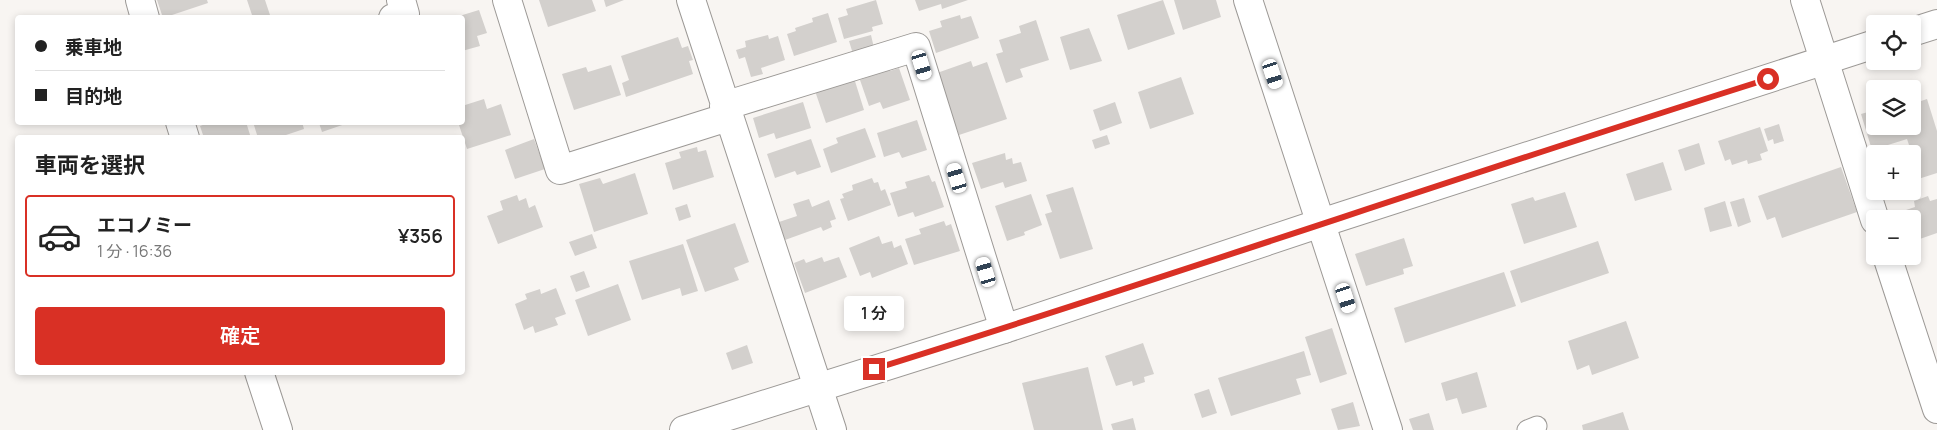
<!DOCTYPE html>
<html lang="ja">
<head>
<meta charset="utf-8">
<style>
	:root { --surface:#fff; --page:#f6f6f6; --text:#222; --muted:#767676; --line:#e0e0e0; --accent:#d93025 }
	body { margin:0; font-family:Manrope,"Noto Sans JP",sans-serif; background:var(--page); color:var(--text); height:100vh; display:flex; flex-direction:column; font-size:19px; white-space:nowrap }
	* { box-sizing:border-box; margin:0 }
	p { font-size:16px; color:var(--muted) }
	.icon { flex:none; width:28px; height:28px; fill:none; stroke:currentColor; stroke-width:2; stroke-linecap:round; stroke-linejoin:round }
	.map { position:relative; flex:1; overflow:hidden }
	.side { position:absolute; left:15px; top:135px; width:450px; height:240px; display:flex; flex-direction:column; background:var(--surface); border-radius:5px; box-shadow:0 2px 8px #0003 }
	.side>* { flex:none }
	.guide { position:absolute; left:15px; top:15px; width:450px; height:110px; border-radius:5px; box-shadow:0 2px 8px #0003; display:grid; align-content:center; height:110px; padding:0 20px; background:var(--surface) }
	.controls { position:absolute; left:1866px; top:15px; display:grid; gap:10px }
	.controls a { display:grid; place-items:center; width:55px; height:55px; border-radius:5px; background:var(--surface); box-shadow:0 2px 8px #0003; font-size:25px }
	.end { position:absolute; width:22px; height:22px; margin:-11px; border:6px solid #d93025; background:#fff; box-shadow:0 0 0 2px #fff }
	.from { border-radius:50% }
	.bubble { position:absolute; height:35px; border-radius:5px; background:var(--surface); box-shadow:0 2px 8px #0003; font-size:16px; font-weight:600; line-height:35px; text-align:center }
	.car { position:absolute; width:15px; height:30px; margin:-15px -8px; border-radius:6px; box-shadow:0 0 4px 1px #0007; background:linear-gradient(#fff 24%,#345 0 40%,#fff 0 76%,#345 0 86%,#fff 0) }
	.guide b { display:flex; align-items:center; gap:18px; height:48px; font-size:19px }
	.guide b+b { border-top:1px solid var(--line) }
	.guide i { width:12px; height:12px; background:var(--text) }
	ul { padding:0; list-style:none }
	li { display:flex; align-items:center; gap:15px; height:82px; margin:0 10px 8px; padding:0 10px; border:2px solid transparent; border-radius:5px }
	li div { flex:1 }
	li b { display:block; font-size:19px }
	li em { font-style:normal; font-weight:600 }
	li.current { border-color:var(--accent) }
	li>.icon { width:45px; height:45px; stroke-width:1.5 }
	h2 { padding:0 20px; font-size:22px; line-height:60px }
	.button { display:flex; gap:10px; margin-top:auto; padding:10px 20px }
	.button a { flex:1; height:58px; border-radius:5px; background:var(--accent); color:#fff; font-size:20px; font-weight:600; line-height:58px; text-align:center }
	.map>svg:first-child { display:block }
</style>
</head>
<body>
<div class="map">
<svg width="1937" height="430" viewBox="0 0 1937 430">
	<rect width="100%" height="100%" fill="#f8f5f2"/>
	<path fill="#d3d0cd" d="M157,0H207L208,3L163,18Z
		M247,0H265L271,18H253Z
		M539,0H592L596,11L548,27Z
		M604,0H624L606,7Z
		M876,0L883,24L872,27L873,31L844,39L838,18L848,15L846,9Z
		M915,0H968L942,9L941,4L919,11Z
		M1163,0L1175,34L1128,50L1117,15Z
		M1174,0H1216L1221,17L1183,30Z
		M479,10L487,33L477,36L480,46L462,51V18L456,17Z
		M828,13L837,42L794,56L787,34L796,31L795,28L813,22L812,18Z
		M960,15L961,19L971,16L979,38L936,53L929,31L942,27L940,21Z
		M1036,20L1049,60L1020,69L1023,77L1006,83L996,54L1003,52L999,40L1021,33L1019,26Z
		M1089,28L1102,61L1070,70L1060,37Z
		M768,35L769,39L778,36L785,60L761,68L763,74L751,77L745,57L739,59L736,50L746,47L745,41Z
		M871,35L874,48L853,54L849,41Z
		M678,37L682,48L688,46L693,60L689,61L693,74L626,97L622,83L629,80L621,56Z
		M971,61L973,67L987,62L1007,119L959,135L951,112L947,113L937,73Z
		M611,65L621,95L574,110L562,74L586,67L588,72Z
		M888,65L890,71L899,68L910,100L883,109L880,102L869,106L860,80L868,77L867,73Z
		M1181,77L1194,114L1150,129L1138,92Z
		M854,78L864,110L826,123L815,91Z
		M484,99L487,109L501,104L511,135L467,149L458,122H462V106Z
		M1927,99L1937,131V173L1912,181V154L1907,139L1872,150L1861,114L1875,110V126H1912V104Z
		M803,102L811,128L776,139L774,133L759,138L753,118Z
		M1115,102L1122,123L1100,131L1093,110Z
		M917,120L927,150L902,158L899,152L884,157L877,133Z
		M211,122H246L251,138H204L200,126Z
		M253,122H302L304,129L277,138H258Z
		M313,122H348V123L322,132L319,123L314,125Z
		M1779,124L1784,141L1774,144L1773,139L1768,141L1764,129Z
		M1760,127L1768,151L1760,154L1762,160L1748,164L1747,160L1732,165L1730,159L1725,161L1718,141Z
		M865,128L876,157L831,173L823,149L838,143L836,138Z
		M1107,135L1110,144L1095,149L1092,140Z
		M534,139L545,169L515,179L505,150Z
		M811,139L821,167L797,175L795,171L775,178L767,154Z
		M1699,143L1705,164L1685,171L1678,150Z
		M697,147L698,152L706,150L714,177L673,190L665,163L681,158L679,152Z
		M1005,153L1006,160L1012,158L1013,164L1021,162L1027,181L1005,188L1003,182L981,189L972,163Z
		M1663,162L1672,190L1635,201L1626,174Z
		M1841,167L1857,212L1782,238L1775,217L1767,220L1758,196Z
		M635,173L648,214L594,232L579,184L600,178L603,184Z
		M929,175L932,182L935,181L944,207L915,217L913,212L898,217L890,193L907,188L905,182Z
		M872,178L874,183L878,182L881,191L885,189L891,205L848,221L840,199L844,198L842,194L853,190L852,185Z
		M1073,187L1093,249L1060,259L1045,214L1052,212L1046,195Z
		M1565,192L1577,227L1524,244L1511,204L1533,197L1535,201Z
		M1031,194L1042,225L1024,232L1025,235L1007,241L995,206Z
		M517,195L519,201L526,198L529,208L535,205L543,227L498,244L487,216L503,210L500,201Z
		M1928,196L1930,201L1937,199V233L1917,240L1912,228V219H1909L1906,210L1915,207L1914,201Z
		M1744,198L1751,222L1738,227L1730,202Z
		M809,199L812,207L829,200L836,219L830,221L832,227L823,231L821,227L785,240L779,222L797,216L793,204Z
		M1725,201L1732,226L1710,232L1704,208Z
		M687,204L691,217L679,221L675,208Z
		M944,221L946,226L951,224L960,251L914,265L905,239L921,234L919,229Z
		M735,223L749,262L734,268L739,280L705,292L686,240Z
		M592,234L597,248L575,256L569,242Z
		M879,236L882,244L892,241L894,248L901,245L908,264L872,278L870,272L860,276L849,248Z
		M1404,238L1413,266L1403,269L1404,274L1366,286L1355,254Z
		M1598,241L1609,273L1521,303L1510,271Z
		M683,244L698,291L682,296L680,288L642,300L629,261Z
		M822,257L824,262L839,257L847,277L805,293L794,263L804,259L806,263Z
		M584,271L590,287L576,292L570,276Z
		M1504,272L1516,306L1405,343L1394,308Z
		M618,284L631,320L588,336L575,300Z
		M556,288L566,314L555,318L558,325L535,333L533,326L524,330L515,304L527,299L525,294L540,289L541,294Z
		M1626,321L1639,358L1592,375L1589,365L1577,370L1568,341Z
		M1332,328L1347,374L1320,383L1305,337Z
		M1143,343L1154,374L1144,377L1145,382L1133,386L1132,381L1116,386L1105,356Z
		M747,345L753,363L732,370L726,353Z
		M1304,351L1311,375L1296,379L1301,394L1231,416L1218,378Z
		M1088,367L1103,430H1034L1022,383Z
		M1477,372L1487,407L1462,414L1457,398L1446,401L1441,383Z
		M1209,389L1217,413L1202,418L1194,394Z
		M1353,402L1360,426L1338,430L1331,409Z
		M1623,412L1629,430H1583L1582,425Z
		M1429,413L1434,430H1413L1409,419Z
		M1133,418L1136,430H1113L1111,424Z"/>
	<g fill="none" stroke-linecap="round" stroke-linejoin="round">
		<g stroke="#9c9996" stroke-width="21">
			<path id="lane" d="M1527,430L1537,426"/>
		</g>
		<g stroke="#9c9996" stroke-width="30">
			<path id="street" d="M140,0L145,18
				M507,0L560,170L728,117
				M691,0L832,430
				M1248,0L1388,430
				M1805,0L1875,220
				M393,18L405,14L401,0
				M724,106L916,47L1004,329
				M180,122L185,138
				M1887,256L1937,409
				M259,372L278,430"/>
		</g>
		<g stroke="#9c9996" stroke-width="30">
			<path id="secondary" d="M1912,32L1937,24
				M684,430L1004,329L1321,223L1875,44"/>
		</g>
		<use href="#lane" stroke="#fff" stroke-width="19"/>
		<use href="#street" stroke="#fff" stroke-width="28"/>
		<use href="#secondary" stroke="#fff" stroke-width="28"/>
	</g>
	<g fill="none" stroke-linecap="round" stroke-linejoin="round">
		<path stroke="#d93025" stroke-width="6" d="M874,369C1173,276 1469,173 1768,79"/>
	</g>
</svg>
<div class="controls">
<a><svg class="icon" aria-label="locate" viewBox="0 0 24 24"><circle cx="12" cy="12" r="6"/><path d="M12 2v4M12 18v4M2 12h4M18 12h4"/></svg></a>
<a><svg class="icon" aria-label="layers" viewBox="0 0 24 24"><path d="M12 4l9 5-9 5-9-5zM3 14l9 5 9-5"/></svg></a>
<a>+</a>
<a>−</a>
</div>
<i class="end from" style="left:1768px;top:79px"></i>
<i class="end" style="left:874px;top:369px"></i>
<div class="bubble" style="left:844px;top:296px;width:60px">1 分</div>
<i class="car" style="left:922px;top:65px;rotate:163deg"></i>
<i class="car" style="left:1273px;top:74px;rotate:162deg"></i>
<i class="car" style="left:957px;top:178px;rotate:343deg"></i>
<i class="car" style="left:986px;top:272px;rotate:343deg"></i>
<i class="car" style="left:1346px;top:298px;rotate:162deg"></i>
<div class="guide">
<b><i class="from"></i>乗車地</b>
<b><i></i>目的地</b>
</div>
<section class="side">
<h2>車両を選択</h2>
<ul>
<li class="current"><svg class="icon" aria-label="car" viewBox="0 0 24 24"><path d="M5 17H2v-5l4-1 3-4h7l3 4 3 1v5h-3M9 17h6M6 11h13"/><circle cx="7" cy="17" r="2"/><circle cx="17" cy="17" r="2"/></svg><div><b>エコノミー</b><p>1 分 · 16:36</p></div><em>¥356</em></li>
</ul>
<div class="button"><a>確定</a></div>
</section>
</div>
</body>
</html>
